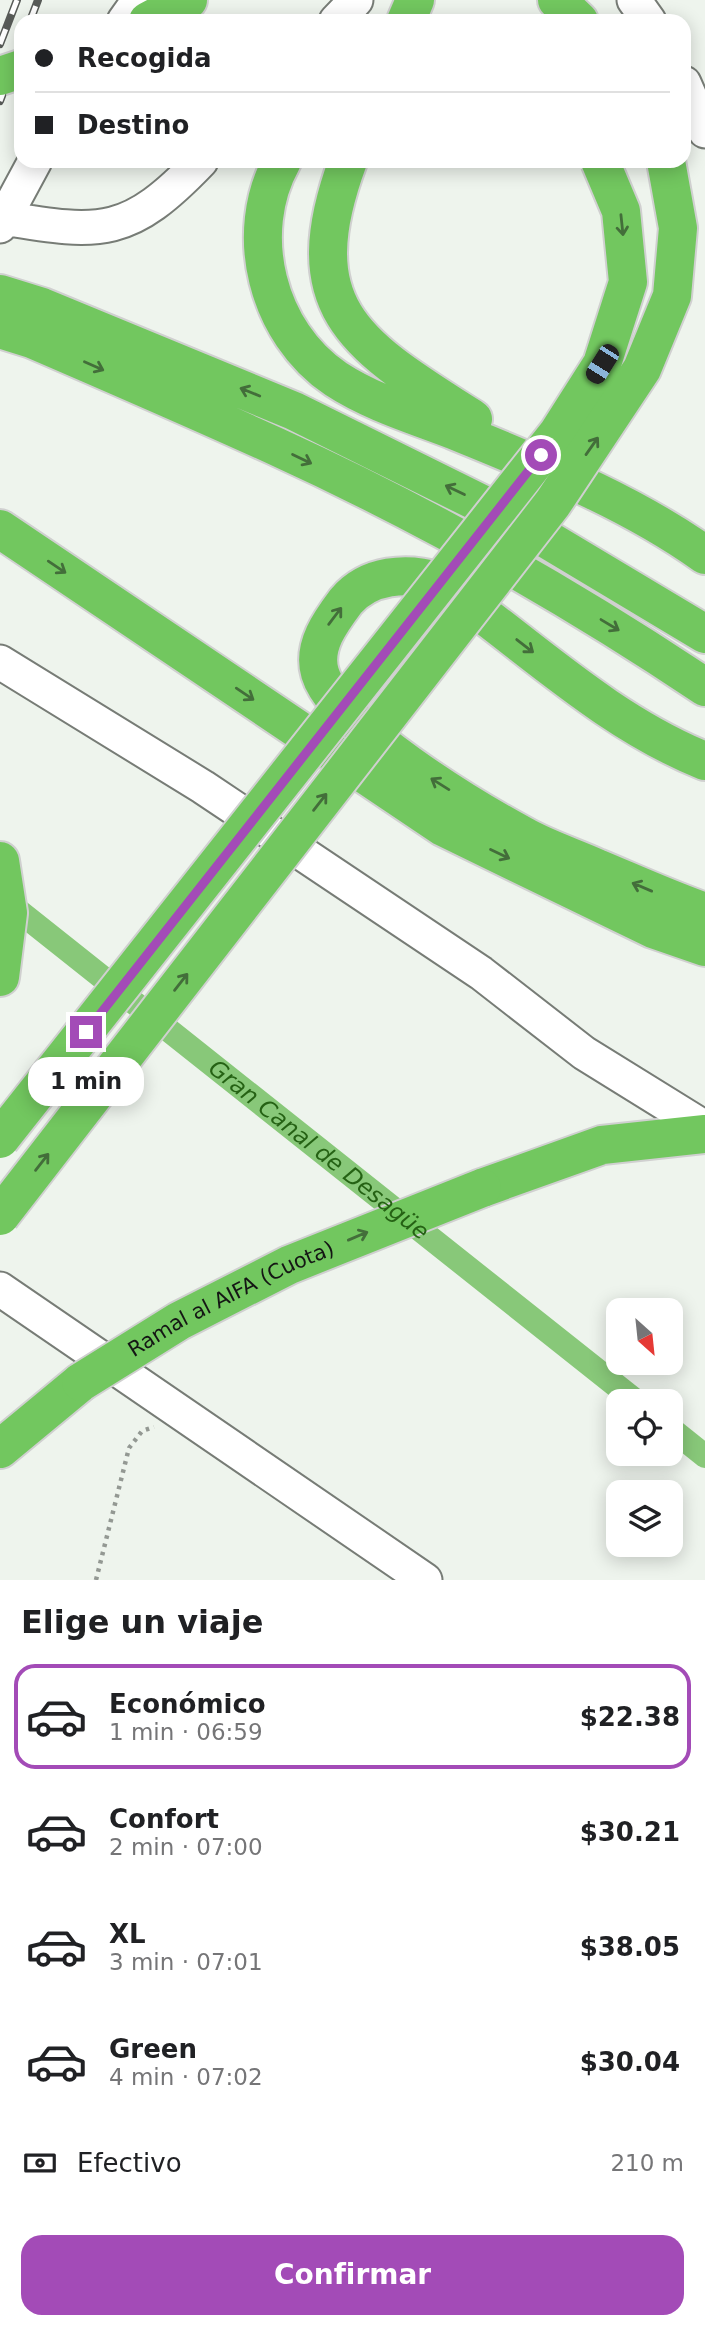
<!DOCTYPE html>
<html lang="es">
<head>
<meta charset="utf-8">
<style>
	:root { --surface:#fff; --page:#f6f6f6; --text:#202124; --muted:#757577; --line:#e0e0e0; --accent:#a34bb7 }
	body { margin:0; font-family:"DejaVu Sans",sans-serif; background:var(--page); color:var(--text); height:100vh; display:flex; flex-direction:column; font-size:26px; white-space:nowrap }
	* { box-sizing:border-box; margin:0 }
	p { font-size:23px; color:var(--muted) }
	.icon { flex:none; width:38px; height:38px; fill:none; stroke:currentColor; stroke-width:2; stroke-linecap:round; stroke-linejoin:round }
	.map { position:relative; height:1580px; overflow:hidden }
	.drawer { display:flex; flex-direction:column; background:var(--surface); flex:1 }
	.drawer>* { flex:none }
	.top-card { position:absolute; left:14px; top:14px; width:677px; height:154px; border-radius:21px; box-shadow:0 4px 18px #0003; display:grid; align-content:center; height:154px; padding:0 21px; background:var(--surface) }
	.needle { width:46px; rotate:153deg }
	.fabs { position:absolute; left:606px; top:1298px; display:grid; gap:14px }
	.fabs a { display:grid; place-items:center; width:77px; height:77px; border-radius:14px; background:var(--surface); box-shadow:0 4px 18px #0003; font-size:35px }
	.end { position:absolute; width:32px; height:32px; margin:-16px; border:9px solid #a34bb7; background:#fff; box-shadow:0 0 0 4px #fff }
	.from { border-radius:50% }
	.bubble { position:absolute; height:49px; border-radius:21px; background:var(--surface); box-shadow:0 4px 18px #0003; font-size:23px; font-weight:800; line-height:49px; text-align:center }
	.car { position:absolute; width:21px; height:42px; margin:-21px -10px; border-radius:9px; box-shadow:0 0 5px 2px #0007; background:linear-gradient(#222 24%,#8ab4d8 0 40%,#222 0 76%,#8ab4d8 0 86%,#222 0) }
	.top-card b { display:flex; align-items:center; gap:24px; height:66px; font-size:26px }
	.top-card b+b { border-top:2px solid var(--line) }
	.top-card i { width:18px; height:18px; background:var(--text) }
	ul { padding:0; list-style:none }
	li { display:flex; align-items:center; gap:21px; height:105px; margin:0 14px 10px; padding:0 7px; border:4px solid transparent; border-radius:21px }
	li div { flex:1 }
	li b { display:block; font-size:26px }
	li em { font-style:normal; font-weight:800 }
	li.on { border-color:var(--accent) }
	li>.icon { width:63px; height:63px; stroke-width:1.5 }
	h2 { padding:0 21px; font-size:32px; line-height:84px }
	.pay { display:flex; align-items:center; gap:18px; height:77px; padding:0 21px; font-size:26px }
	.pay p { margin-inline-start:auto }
	.primary-button { display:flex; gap:14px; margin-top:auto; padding:14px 21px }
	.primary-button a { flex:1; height:80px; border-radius:21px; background:var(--accent); color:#fff; font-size:28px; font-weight:800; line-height:80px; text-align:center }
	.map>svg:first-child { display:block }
</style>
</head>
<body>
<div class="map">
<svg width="705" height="1580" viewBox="0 0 705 1580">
	<rect width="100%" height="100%" fill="#eef4ed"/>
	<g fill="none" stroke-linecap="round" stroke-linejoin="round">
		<g stroke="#88c879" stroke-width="24">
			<path id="s1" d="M1,897L637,1402"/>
			<path d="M670,1428L705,1456"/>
		</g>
		<g stroke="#777c76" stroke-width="37">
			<path id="minor" d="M634,0L649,21
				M124,21L139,0
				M336,21L356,0
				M684,83L705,131
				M3,218C103,235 129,236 201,161
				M0,226L35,161
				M0,662L203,787L481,973L584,1053L705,1128
				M0,1289L425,1580"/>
		</g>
		<g stroke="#d0d0d0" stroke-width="42">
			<path id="highway" d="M557,0L579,21
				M148,21L188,0
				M406,21L415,0
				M282,161C242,233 267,333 336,379C371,402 414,415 453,430C540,466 628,500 705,555
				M348,161C293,310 357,345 473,419
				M0,294L42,307L294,411L518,522L705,634
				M0,329L32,339C113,374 194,409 275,446C424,514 569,596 705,687
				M0,529L443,827L653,929L705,947
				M705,761C605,721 525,642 438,581C407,572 369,574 346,601C331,621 312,646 320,673C336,727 474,809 524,836C547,849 573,857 597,868C633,883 668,899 705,912
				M0,861L8,913L0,977
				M482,1188L602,1145L705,1134
				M0,1449L81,1382"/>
		</g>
		<path stroke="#939893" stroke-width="4.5" stroke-dasharray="3.5 5" stroke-linecap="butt" d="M96,1580L129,1448L142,1431L154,1427"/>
		<use href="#minor" stroke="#fff" stroke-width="33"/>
		<use href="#highway" stroke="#72c75f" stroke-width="38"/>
		<g stroke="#585b58" stroke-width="8">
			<path id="rail" d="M30,21L38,0
				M0,44L17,0
				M0,101L21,46"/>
		</g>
		<use href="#rail" stroke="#fff" stroke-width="5" stroke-dasharray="16" stroke-linecap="butt"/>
		<g stroke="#d0d0d0" stroke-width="42" stroke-linecap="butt">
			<g id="highway-bridge">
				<path d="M0,76L21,69"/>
				<path d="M0,1139L558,433L602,364L628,282L621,211L600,161"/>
				<path d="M0,1216L553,503L642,369L672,296L678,228L666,161"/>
				<path id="s2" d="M81,1382L179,1321L289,1265L482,1188"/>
			</g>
		</g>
		<use href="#highway-bridge" stroke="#72c75f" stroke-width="38"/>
	</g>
	<defs><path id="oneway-shaft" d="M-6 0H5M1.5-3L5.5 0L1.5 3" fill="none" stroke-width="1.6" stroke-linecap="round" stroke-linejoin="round" transform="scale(1.75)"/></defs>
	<g stroke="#436e3a">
		<use href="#oneway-shaft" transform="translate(622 225) rotate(84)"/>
		<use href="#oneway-shaft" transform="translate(94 366) rotate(24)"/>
		<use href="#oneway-shaft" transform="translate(250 392) rotate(-158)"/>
		<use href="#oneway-shaft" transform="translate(592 446) rotate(-55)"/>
		<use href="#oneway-shaft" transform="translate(302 459) rotate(26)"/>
		<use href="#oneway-shaft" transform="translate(455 490) rotate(-154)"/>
		<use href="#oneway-shaft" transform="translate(57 567) rotate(34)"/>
		<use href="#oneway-shaft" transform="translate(335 616) rotate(-53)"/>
		<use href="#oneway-shaft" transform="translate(610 625) rotate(31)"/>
		<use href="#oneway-shaft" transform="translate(525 646) rotate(38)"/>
		<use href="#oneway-shaft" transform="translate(245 694) rotate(34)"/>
		<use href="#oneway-shaft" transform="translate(440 784) rotate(-148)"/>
		<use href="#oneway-shaft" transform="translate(320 802) rotate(-52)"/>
		<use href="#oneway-shaft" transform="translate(500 854) rotate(26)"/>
		<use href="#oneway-shaft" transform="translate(642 887) rotate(-157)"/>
		<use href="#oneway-shaft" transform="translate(181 982) rotate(-52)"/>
		<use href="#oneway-shaft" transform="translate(42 1162) rotate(-52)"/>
		<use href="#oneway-shaft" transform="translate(358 1236) rotate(-23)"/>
	</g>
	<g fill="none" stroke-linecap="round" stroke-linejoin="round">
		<path stroke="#a34bb7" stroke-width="9" d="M86,1032L541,455"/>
	</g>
	<g text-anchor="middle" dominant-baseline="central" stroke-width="7" stroke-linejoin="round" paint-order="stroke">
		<g font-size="21" fill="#141614" stroke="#fff">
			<text stroke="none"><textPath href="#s2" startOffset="172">Ramal al AIFA (Cuota)</textPath></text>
		</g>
		<g font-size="23" font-style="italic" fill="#256214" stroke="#fff">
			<text stroke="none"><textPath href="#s1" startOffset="406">Gran Canal de Desagüe</textPath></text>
		</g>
	</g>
</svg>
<div class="fabs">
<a><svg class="needle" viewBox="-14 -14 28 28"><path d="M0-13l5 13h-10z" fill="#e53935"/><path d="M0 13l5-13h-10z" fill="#757577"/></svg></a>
<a><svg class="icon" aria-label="locate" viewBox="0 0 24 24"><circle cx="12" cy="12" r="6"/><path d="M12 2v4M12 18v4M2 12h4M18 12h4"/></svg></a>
<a><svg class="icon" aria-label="layers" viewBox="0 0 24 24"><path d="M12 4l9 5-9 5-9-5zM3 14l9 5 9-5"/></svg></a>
</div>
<i class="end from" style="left:541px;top:455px"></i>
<i class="end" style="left:86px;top:1032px"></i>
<div class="bubble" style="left:28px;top:1057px;width:116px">1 min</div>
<i class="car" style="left:602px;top:364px;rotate:212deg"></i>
<div class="top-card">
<b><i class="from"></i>Recogida</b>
<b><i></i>Destino</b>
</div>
</div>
<section class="drawer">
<h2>Elige un viaje</h2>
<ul>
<li class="on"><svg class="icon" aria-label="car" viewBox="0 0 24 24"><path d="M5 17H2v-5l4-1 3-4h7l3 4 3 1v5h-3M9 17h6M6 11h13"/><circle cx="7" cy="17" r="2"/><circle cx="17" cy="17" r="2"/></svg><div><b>Económico</b><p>1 min · 06:59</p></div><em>$22.38</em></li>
<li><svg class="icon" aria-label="car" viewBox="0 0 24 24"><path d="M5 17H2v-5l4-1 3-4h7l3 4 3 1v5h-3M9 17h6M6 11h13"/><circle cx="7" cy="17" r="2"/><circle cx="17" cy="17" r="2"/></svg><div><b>Confort</b><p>2 min · 07:00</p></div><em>$30.21</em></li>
<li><svg class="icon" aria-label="car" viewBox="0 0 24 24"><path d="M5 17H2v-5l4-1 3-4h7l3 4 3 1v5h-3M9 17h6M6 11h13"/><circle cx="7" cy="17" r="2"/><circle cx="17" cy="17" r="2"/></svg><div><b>XL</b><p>3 min · 07:01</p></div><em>$38.05</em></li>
<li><svg class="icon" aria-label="car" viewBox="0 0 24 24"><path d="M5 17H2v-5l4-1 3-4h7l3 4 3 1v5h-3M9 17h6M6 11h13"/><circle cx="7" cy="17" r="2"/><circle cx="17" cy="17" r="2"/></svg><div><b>Green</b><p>4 min · 07:02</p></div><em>$30.04</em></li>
</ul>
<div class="pay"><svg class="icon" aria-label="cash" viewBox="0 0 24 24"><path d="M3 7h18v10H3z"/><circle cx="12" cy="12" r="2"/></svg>Efectivo<p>210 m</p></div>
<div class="primary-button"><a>Confirmar</a></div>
</section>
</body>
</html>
